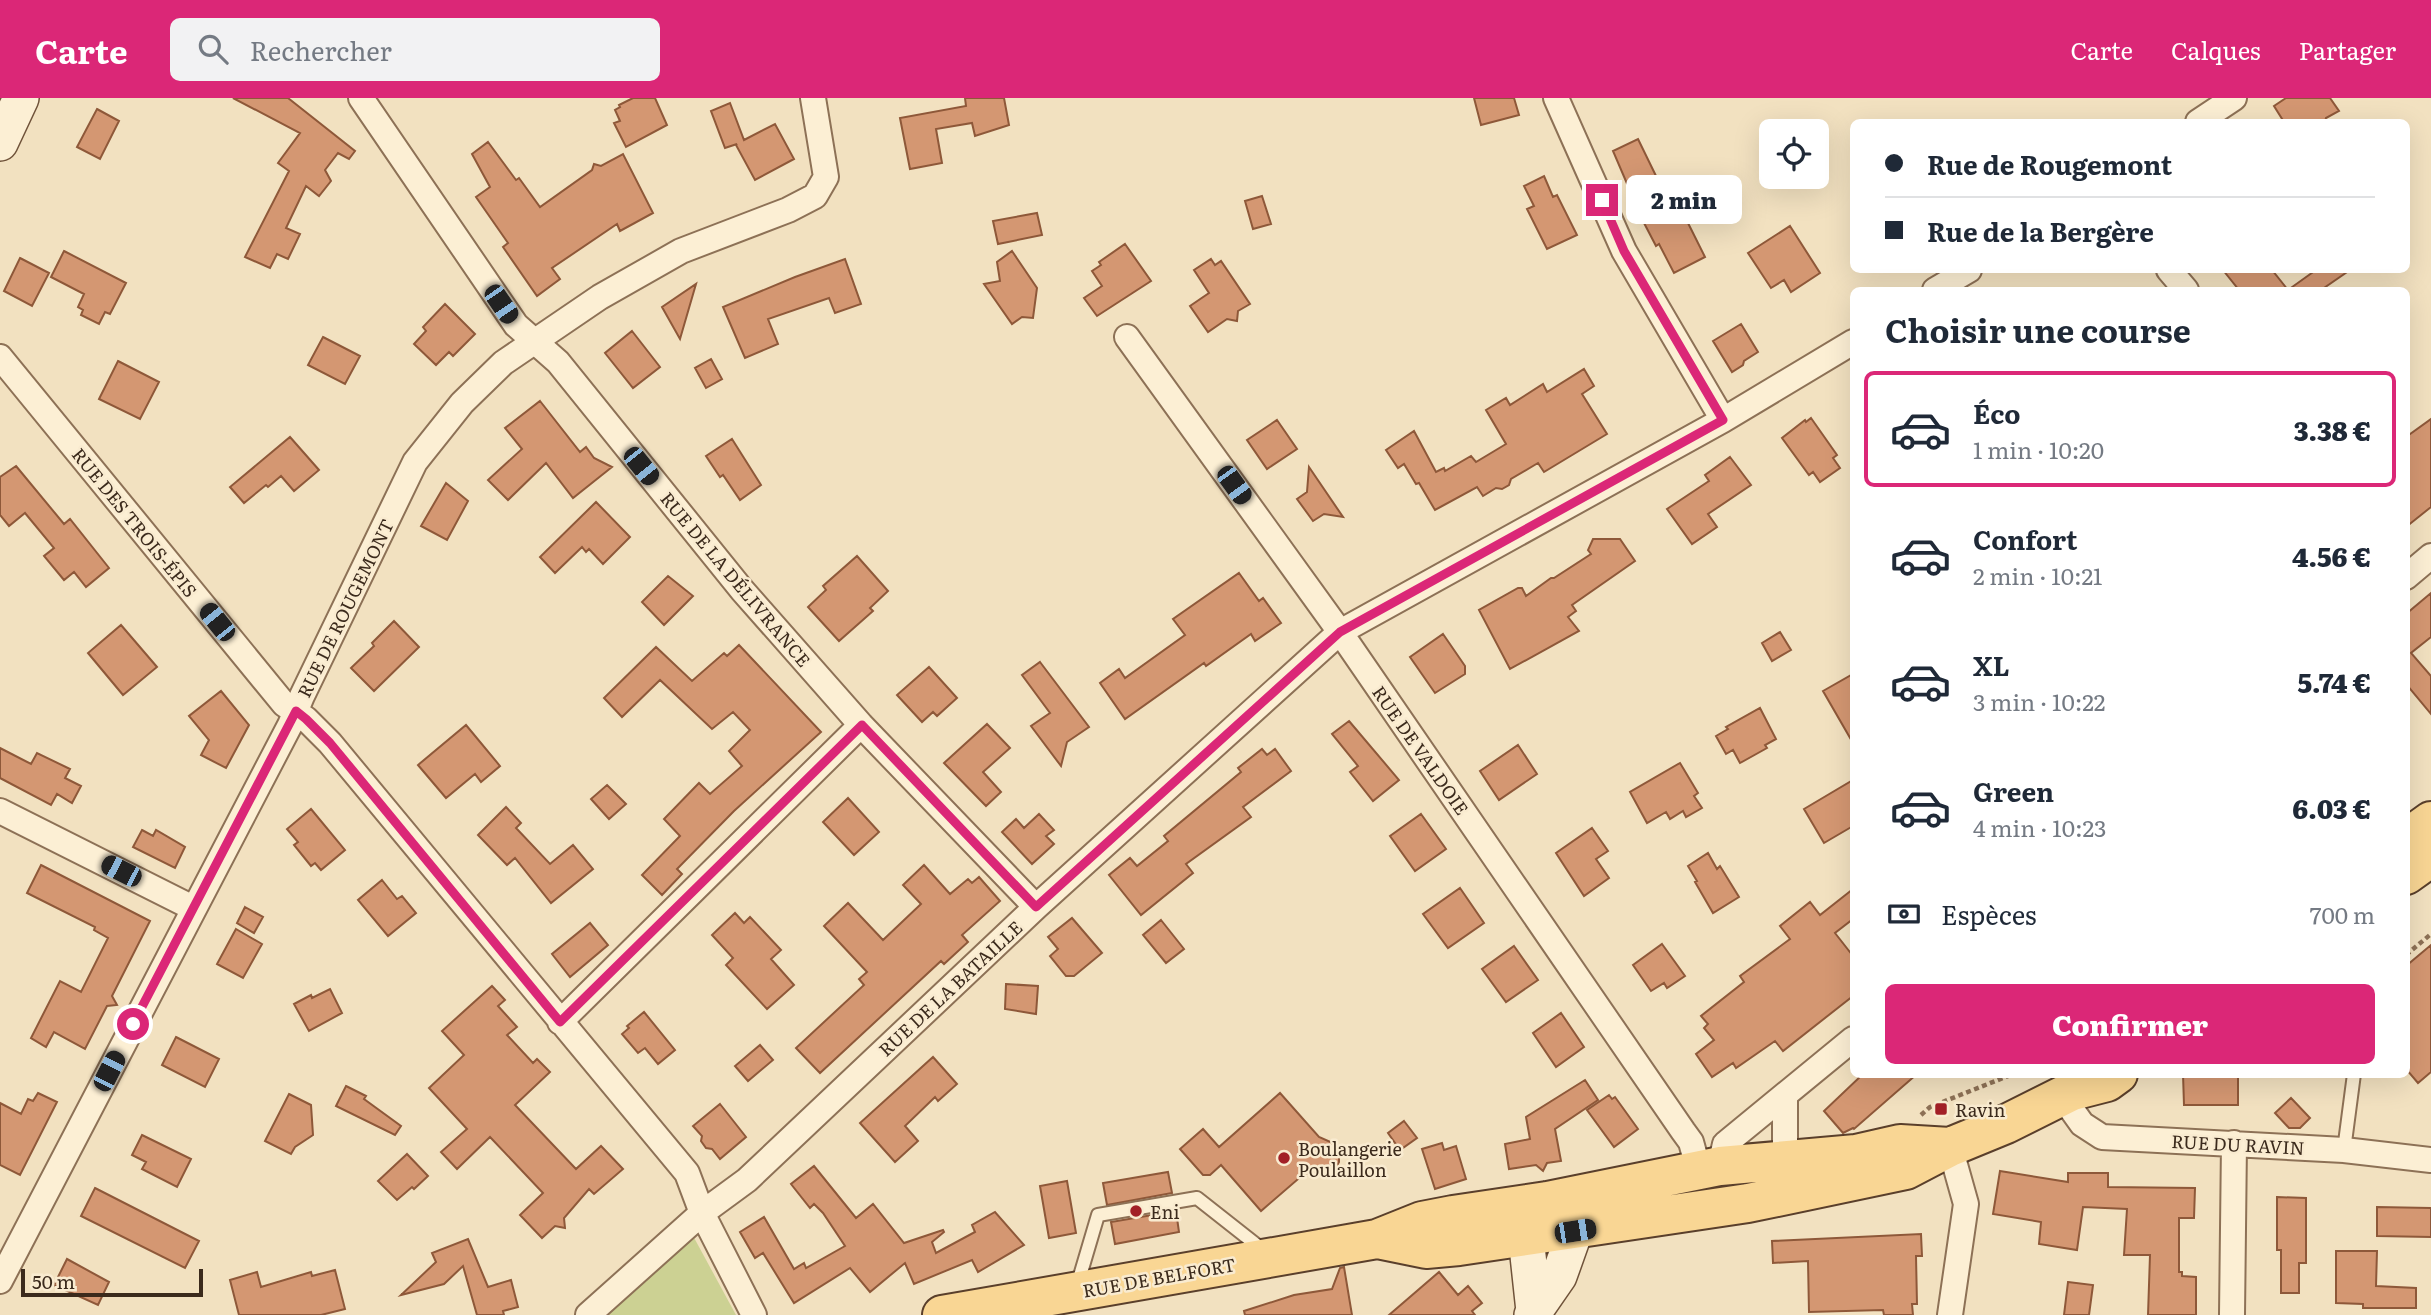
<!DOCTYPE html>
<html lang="fr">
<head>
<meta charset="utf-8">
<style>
	:root { --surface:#fff; --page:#f2f2f3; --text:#1f2937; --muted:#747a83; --line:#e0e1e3; --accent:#db2777 }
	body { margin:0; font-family:Literata,serif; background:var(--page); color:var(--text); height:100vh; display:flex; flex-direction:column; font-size:26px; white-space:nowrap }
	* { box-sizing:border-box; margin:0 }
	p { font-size:23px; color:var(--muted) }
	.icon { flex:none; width:38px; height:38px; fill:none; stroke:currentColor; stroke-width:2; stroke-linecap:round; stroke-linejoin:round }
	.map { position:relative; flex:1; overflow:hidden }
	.details { position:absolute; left:1850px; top:189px; width:560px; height:791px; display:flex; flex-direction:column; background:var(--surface); border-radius:10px; box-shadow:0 7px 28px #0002 }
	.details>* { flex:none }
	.hud { position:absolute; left:1850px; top:21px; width:560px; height:154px; border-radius:10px; box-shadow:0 7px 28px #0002; display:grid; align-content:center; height:154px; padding:0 35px; background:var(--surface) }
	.tools { position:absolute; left:1759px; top:21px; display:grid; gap:14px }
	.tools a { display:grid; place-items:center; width:70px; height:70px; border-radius:10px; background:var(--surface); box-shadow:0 7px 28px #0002; font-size:35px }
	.scale { position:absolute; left:21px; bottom:18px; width:182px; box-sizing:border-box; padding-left:7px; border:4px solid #3b2a1c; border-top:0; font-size:19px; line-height:24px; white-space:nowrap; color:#3b2a1c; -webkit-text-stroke:5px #f9ebd0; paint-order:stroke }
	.end { position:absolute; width:32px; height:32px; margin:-16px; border:9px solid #db2777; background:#fff; box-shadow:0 0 0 4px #fff }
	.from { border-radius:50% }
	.bubble { position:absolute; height:49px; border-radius:10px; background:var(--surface); box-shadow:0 7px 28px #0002; font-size:23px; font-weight:800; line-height:49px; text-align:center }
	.car { position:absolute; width:21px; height:42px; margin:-21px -10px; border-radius:9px; box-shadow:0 0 5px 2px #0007; background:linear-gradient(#222 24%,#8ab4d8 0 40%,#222 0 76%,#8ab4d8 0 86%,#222 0) }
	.hud b { display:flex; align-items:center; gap:24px; height:66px; font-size:26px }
	.hud b+b { border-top:2px solid var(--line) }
	.hud i { width:18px; height:18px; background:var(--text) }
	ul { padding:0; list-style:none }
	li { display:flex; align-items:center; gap:21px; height:116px; margin:0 14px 10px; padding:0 21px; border:4px solid transparent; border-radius:10px }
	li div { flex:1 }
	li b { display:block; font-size:26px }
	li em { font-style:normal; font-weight:800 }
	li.current { border-color:var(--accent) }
	li>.icon { width:63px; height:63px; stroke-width:1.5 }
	h2 { padding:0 35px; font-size:32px; line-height:84px }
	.pay { display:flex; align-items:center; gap:18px; height:77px; padding:0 35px; font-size:26px }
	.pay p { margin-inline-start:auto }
	.cta { display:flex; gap:14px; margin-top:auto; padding:14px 35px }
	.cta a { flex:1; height:80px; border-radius:10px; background:var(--accent); color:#fff; font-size:28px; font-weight:800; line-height:80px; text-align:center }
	header { display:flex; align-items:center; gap:42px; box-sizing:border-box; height:98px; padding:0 35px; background:var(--accent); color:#fff }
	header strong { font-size:33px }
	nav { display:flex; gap:38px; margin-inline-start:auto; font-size:24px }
	.search { width:490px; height:63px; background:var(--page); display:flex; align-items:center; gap:18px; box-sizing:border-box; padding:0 24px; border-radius:10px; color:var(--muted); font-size:26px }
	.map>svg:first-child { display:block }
</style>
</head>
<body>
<header>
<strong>Carte</strong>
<div class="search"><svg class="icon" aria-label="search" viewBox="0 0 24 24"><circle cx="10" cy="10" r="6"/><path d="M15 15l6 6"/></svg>Rechercher</div>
<nav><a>Carte</a><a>Calques</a><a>Partager</a></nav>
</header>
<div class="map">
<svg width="2431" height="1217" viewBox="0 0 2431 1217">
	<rect width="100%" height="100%" fill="#f2e1c0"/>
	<path fill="#ccd193" d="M692,1136L736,1217H608Z"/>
	<path fill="#d49772" stroke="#8e5839" stroke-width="2" d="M233,0H288L355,53L349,61L338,55L325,72L331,83L319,98L306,88L286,130L300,136L288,161L277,156L270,170L245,159L289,73L278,65L300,35Z
		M633,0H655L667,27L626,49L614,25L620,23L615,12L620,9L619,7Z
		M965,0H1004L1009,27L975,38L972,25L936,31L942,65L910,71L900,20L966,8Z
		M1474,0H1514L1519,17L1481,27Z
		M2286,0H2330L2339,13L2326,20L2325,24H2284L2274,8Z
		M730,5L744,42L775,26L794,61L755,82L736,47L737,46L725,50L711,13Z
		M97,11L119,23L100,61L77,49Z
		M1638,41L1676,119L1683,115L1705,159L1674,175L1659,146L1656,148L1643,123L1613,53Z
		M488,44L516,82L519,80L540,109L592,72L594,66L601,68L623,56L653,115L620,133L617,126L552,170L560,181L537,198L503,149L508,145L476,99L490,89L472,56Z
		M1544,78L1553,99L1557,97L1577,137L1547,151L1527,111L1534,108L1524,88Z
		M1262,98L1271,126L1253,131L1245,103Z
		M1037,115L1042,137L998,146L993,123Z
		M1790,128L1820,175L1791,194L1784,182L1771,190L1748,155Z
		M1125,146L1151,183L1097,218L1084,200L1102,188L1092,173L1101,167L1099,164Z
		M64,153L126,185L110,216L105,214L99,226L81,217L83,212L78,209L84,196L51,179Z
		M1012,153L1037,190L1033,220L1022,219L1012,226L984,186L1000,183L997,164Z
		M20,160L49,175L32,208L4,193Z
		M845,161L861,206L835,215L829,200L768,221L778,246L745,260L723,209L795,179Z
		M1211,161L1215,167L1221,163L1250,206L1238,213L1237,223L1227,221L1208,234L1190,208L1209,195L1194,172Z
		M2223,172H2272L2288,192L2316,172H2350L2321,192H2239Z
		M696,186L680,241L662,209Z
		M445,206L475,236L453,258L449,254L436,267L414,246L426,233L423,229Z
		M1741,226L1758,254L1744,263L1743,267L1732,274L1713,243Z
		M632,233L660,269L633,290L605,255Z
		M323,239L360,258L345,286L308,267Z
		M711,261L722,281L706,290L695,270Z
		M118,263L159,284L140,321L99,301Z
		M1584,271L1594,288L1582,296L1607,336L1544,374L1538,365L1511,381L1509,387L1502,391L1496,390L1483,398L1477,389L1435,412L1419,385L1416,386L1404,366L1398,370L1386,352L1414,333L1436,374L1444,370L1445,373L1471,358L1476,364L1506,346L1486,312L1506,300L1510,307L1543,286L1547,294Z
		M540,303L580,354L586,349L594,360L612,369L573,400L546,365L508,402L488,382L522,351L505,330Z
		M1811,320L1837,357L1833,360L1840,370L1820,384L1813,374L1809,377L1782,340L1805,322L1806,324Z
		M2431,321V409L2406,429V339Z
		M1277,322L1297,351L1267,371L1247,342Z
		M290,339L319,372L294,393L281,378L268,389L266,387L244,405L230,389Z
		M732,341L761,387L740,402L723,377L720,379L706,358Z
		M1730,359L1751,387L1708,416L1717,429L1692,446L1667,411L1709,383L1705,377Z
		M16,368L64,426L70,421L109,470L86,489L74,474L64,482L44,458L54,450L25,415L9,428L0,417V379Z
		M1309,369L1343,419L1324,416L1313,423L1297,401L1307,394Z
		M446,385L468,403L447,442L421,428Z
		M596,404L630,439L603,466L589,451L586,454L582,449L555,475L540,459Z
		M1593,441H1620L1635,463L1572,507L1576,513L1568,519L1579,533L1510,571L1479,512L1518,490H1522L1526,498L1551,480H1554L1591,456L1588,452Z
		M857,458L888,493L870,510L873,513L839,543L808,509L826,492L823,488Z
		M1239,475L1259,503L1263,500L1281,525L1255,543L1251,536L1206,568L1204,565L1125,621L1100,585L1119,571L1125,580L1185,537L1173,521Z
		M668,478L693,498L664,527L642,504Z
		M2431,495V539L2411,555L2431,578V616L2406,586V516Z
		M394,523L419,549L374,593L351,570L374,548L372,545Z
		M121,527L157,569L123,597L88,555Z
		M1780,534L1791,552L1772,563L1762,545Z
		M1443,536L1465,568V576L1435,595L1410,559Z
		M739,547L821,634L734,713L677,771L682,776L662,797L642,777L680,738L664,721L699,685L710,696L742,668L729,653L750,632L733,614L712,631L660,582L622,619L604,600L656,549L692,583L724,555L727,558Z
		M1040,564L1089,629L1067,644L1061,668L1031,628L1050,615L1022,577Z
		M929,569L957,600L937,618L933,614L922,624L897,597Z
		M1853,576V645L1823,593Z
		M221,593L249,627L226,670L201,657L209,642L189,618Z
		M1760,610L1776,641L1765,647L1767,650L1740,665L1733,652L1726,656L1716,638L1728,631L1726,629Z
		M1349,623L1399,682L1373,703L1350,674L1358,668L1332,636Z
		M987,626L1010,650L983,674L1001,694L986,708L944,665Z
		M466,627L500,668L481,684L475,676L446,700L418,667Z
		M1518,647L1537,676L1499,702L1480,673Z
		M0,650L31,666L37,655L70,671L65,680L81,688L72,705L57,696L51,707L0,680Z
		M1262,651L1267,657L1275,651L1291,673L1243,709L1251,719L1186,766L1193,775L1141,817L1109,777L1130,760L1137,768L1168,743L1164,738L1241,674L1238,670Z
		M1680,665L1698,695L1694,698L1702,710L1686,719L1683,713L1670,721L1666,714L1647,725L1630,694Z
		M1853,682V728L1824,745L1804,711Z
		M607,687L626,706L609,721L591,701Z
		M848,700L879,734L854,757L823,724Z
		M506,709L521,725L516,730L550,766L573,747L593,771L551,805L515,760L507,767L478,737Z
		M311,711L345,752L321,772L315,765L311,768L294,747L298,744L287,731Z
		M1039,716L1054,732L1046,738L1054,746L1032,766L1002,734L1016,721L1024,730Z
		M1421,716L1446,751L1415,773L1390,738Z
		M1592,730L1608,753L1596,761L1609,780L1584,798L1556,755Z
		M142,732L153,738L156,732L185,749L175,770L133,749Z
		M1708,755L1717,771L1720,768L1739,799L1713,815L1695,784L1697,783L1688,768Z
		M41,767L150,823L112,898L117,907L107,908L85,951L54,934L46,949L31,940L60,883L81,894L108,840L94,832L95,829L27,795Z
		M924,767L950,796L968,781L972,785L979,779L1000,803L962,837L968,844L944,866L941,863L820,975L796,950L864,887L859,881L867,874L824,828L848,805L883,842L921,806L903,787Z
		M382,782L397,801L402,798L416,815L388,838L358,802Z
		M1460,790L1484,825L1448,850L1423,816Z
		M1853,791V821L1835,835L1853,858V898L1783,953L1775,943L1736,970L1733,965L1712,979L1696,956L1714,942L1704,930L1708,926L1701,918L1744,884L1740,878L1790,841L1780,828L1810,804L1820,817Z
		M245,809L263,819L254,835L237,825Z
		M735,815L744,825L750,819L781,852L771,861L794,887L767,911L726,867L733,860L712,837Z
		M1072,820L1102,855L1074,878H1066L1050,858L1058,851L1048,839Z
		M1161,822L1184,851L1166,865L1143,837Z
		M590,825L608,847L570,879L552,856Z
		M236,831L262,846L243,880L217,866Z
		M1662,846L1685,878L1667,890L1664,885L1651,893L1633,867Z
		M2431,847V974L2418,985L2406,971V868Z
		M1514,848L1538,882L1506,904L1482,871Z
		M1006,886L1038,888L1036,916L1005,911Z
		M492,888L505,902L498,908L517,929L507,937L533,965L537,961L550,974L515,1007L576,1071L601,1048L623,1071L594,1096L589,1091L564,1120L565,1130L555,1128L542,1140L520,1117L543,1095L490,1039L457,1071L441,1054L467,1031L429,990L464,957L442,933Z
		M330,891L342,915L309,933L294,906L311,897L312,900Z
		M644,914L675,952L658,966L645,950L638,955L622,936L629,930L627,928Z
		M1561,915L1584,949L1556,969L1533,935Z
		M176,939L219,961L205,989L162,967Z
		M760,947L773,962L748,983L735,968Z
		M933,959L957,986L938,1003L935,999L905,1028L918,1043L895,1064L860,1025Z
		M1863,976H1917L1854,1031L1853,1030L1843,1035L1824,1013Z
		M2183,976H2238V1007H2184Z
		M1585,982L1598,1002L1555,1031L1561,1063L1547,1065L1543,1073L1536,1067L1509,1071L1505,1046L1530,1041L1526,1019Z
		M346,988L366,998L364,1001L401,1028L395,1037L336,1008Z
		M38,995L57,1004L20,1077L0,1067V1005L21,1016L28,1001L33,1003Z
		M1280,995L1319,1039L1335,1046L1339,1057V1064L1335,1071L1328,1076L1319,1077L1305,1075L1261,1113L1221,1067L1210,1077H1203L1180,1051L1203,1031L1219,1049Z
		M289,996L311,1007L313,1037L295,1049L291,1056L265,1043Z
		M1609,997L1612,1001L1615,999L1638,1031L1614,1049L1587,1012Z
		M2291,1000L2310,1020L2300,1030H2289L2275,1015Z
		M720,1006L746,1039L720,1061L712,1051L706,1050L701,1043L702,1038L693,1028Z
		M1404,1023L1417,1040L1400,1052L1388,1035Z
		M142,1037L191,1061L177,1089L142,1071L146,1064L132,1057Z
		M1442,1045L1444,1052L1456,1048L1466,1081L1435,1091L1422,1051Z
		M407,1056L428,1078L414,1091L412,1089L397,1102L378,1083Z
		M814,1068L856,1120L873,1106L904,1145L943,1132L944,1134L932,1144L936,1155L975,1134L972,1127L995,1114L1024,1147L978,1174L972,1162L914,1186L905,1165L870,1194L850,1170L794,1205L763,1155L755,1160L740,1134L764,1119L794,1171L804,1165L806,1170L845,1148L823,1115L814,1106L810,1110L791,1086Z
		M2000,1073L2068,1084V1075H2108V1089L2195,1090L2194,1120H2179V1174H2182V1178L2196,1179V1217H2148L2150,1157H2124L2127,1111L2083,1109L2077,1152L2039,1146L2041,1124L1993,1116Z
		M1168,1074L1172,1095L1107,1107L1103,1085Z
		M1067,1083L1076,1135L1049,1140L1040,1088Z
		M95,1090L199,1143L185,1170L81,1118Z
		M2277,1099L2306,1100V1165H2299V1195H2281V1152H2277Z
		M2377,1109L2431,1110V1139L2377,1138Z
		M1176,1113L1179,1134L1115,1146L1111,1124Z
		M1921,1136L1922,1158H1916L1917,1206H1912L1913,1217H1884L1883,1212L1809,1214L1808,1163L1773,1165L1772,1143Z
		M468,1141L488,1189L511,1182L518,1209L503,1213L504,1217H477L463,1168L444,1186L401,1197L436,1164L432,1155Z
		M2336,1153H2377L2376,1188L2416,1190V1210H2363V1206L2336,1205Z
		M67,1161L109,1184L98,1207L54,1187Z
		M1344,1169L1352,1217H1245L1244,1213L1294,1197L1332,1191L1340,1170Z
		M335,1172L345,1211L321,1217H239L230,1182L257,1174L261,1189L311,1174L312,1178Z
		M1439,1174L1458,1197L1468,1188L1482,1205L1472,1213L1475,1217H1389Z
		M2068,1184L2093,1187L2089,1217H2064Z"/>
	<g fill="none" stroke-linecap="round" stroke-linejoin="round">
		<g stroke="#8d7156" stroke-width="16">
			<path id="lane" d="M2344,1052L2354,976
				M1077,1188L1098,1117L1197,1100L1263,1152"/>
		</g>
		<g stroke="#8d7156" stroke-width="28">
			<path id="street" d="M361,0L516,227L558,264L742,492L861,627L1036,809
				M1556,0L1624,153L1723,322
				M2198,24L2234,0
				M2169,172L2186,192
				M1935,192L1969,172
				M1127,239L1340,534L1683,1033L1691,1044L1699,1073
				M0,259L284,606L306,621L330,645L687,1075L702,1115L754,1217
				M2406,479L2431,458
				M0,713L193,810
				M560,924L861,627
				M2062,998L2082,1026L2102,1039L2344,1052L2431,1062
				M1950,1049L1966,1106L1950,1217
				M1720,1068L1725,1046L1853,941
				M1776,1073L1785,1063V999
				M0,1183L290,627L302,598L415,364L462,305L503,265L600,199L681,153L788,112L815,98L826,79L813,0
				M588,1217L702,1115L747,1082L1036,809L1340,534L1723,322L1853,244
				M2232,1217L2234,1045"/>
		</g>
		<g stroke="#6f5239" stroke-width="38">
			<path id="secondary" d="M0,45L21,0
				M1532,1217L1559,1178L1575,1133L1547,1103L1526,1139L1534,1213"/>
		</g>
		<g stroke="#5a3f2b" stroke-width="42">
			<path id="primary" d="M2406,741L2431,723
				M2406,777L2431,759
				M1377,1141L1426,1151L1459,1148L1748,1105L1906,1072L1950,1049L2006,1026L2072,993L2107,984L2118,976
				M942,1217L1377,1141L1422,1123L1453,1117L1547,1103L1720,1068L1856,1056L1900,1046L1950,1049"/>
		</g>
		<path stroke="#8d7156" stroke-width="4.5" stroke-dasharray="5 3.5" stroke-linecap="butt" d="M2406,857L2431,836
			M1921,1017L1930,1009L2013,976"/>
		<use href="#lane" stroke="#fcefd4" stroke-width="12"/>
		<use href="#street" stroke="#fcefd4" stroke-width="24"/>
		<use href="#secondary" stroke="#fcefd4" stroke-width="35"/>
		<use href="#primary" stroke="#f9d694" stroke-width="38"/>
	</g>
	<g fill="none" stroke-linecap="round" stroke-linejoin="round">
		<path stroke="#db2777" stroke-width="9" d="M133,926L296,613L306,621L330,645L560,924L862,627L1036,809L1340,534L1723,322L1624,153L1602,102"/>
	</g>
	<g fill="#a22026" stroke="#f9ebd0" stroke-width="2.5">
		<rect x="1934" y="1004" width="14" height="14" rx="3.5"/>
		<circle cx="1284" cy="1060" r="7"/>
		<circle cx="1136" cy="1113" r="7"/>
	</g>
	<g text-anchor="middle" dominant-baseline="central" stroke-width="5" stroke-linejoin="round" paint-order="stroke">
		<g font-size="18" fill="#3b2a1c" stroke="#f9ebd0">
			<text transform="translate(135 424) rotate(51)">RUE DES TROIS-ÉPIS</text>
			<text transform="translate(736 481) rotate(50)">RUE DE LA DÉLIVRANCE</text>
			<text transform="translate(345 510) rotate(-64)">RUE DE ROUGEMONT</text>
			<text transform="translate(1421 652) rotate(55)">RUE DE VALDOIE</text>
			<text transform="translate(950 890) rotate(-43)">RUE DE LA BATAILLE</text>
			<text transform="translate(2238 1046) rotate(3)">RUE DU RAVIN</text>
			<text transform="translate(1159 1179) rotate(-10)">RUE DE BELFORT</text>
		</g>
		<g font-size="18" fill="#3b2a1c" stroke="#f9ebd0" text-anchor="start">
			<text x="1955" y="1011">Ravin</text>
			<text x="1298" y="1050">Boulangerie<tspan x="1298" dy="21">Poulaillon</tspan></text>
			<text x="1150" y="1113">Eni</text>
		</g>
	</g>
</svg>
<div class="tools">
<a><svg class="icon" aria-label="locate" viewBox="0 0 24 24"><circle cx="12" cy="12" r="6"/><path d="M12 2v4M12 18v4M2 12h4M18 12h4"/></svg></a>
</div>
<div class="scale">50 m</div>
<i class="end from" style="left:133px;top:926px"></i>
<i class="end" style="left:1602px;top:102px"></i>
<div class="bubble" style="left:1626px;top:77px;width:116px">2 min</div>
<i class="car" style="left:501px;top:206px;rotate:146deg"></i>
<i class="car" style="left:641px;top:368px;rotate:141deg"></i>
<i class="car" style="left:1234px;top:387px;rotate:144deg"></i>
<i class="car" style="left:217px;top:524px;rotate:321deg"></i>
<i class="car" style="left:121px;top:773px;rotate:297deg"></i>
<i class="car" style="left:109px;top:973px;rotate:27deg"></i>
<i class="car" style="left:1575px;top:1133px;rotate:81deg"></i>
<div class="hud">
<b><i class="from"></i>Rue de Rougemont</b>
<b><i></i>Rue de la Bergère</b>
</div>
<section class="details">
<h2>Choisir une course</h2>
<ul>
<li class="current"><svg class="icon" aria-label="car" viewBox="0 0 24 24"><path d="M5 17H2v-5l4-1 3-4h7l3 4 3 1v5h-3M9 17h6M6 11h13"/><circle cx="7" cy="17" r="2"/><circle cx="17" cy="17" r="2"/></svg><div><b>Éco</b><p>1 min · 10:20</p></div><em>3.38 €</em></li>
<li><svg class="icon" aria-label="car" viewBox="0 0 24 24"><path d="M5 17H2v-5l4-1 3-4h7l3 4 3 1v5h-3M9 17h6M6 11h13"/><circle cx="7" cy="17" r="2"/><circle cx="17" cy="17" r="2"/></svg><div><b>Confort</b><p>2 min · 10:21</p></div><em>4.56 €</em></li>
<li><svg class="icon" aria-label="car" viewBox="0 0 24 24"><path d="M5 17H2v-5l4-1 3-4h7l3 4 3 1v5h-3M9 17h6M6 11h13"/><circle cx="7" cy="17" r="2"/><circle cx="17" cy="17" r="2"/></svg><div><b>XL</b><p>3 min · 10:22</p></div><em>5.74 €</em></li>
<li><svg class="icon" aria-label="car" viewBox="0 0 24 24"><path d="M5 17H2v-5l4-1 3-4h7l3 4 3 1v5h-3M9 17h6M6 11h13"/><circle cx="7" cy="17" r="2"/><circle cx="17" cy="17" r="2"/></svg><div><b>Green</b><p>4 min · 10:23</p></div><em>6.03 €</em></li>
</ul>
<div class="pay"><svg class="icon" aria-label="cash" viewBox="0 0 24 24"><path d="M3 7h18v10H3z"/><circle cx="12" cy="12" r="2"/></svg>Espèces<p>700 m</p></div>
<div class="cta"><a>Confirmer</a></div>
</section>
</div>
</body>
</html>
